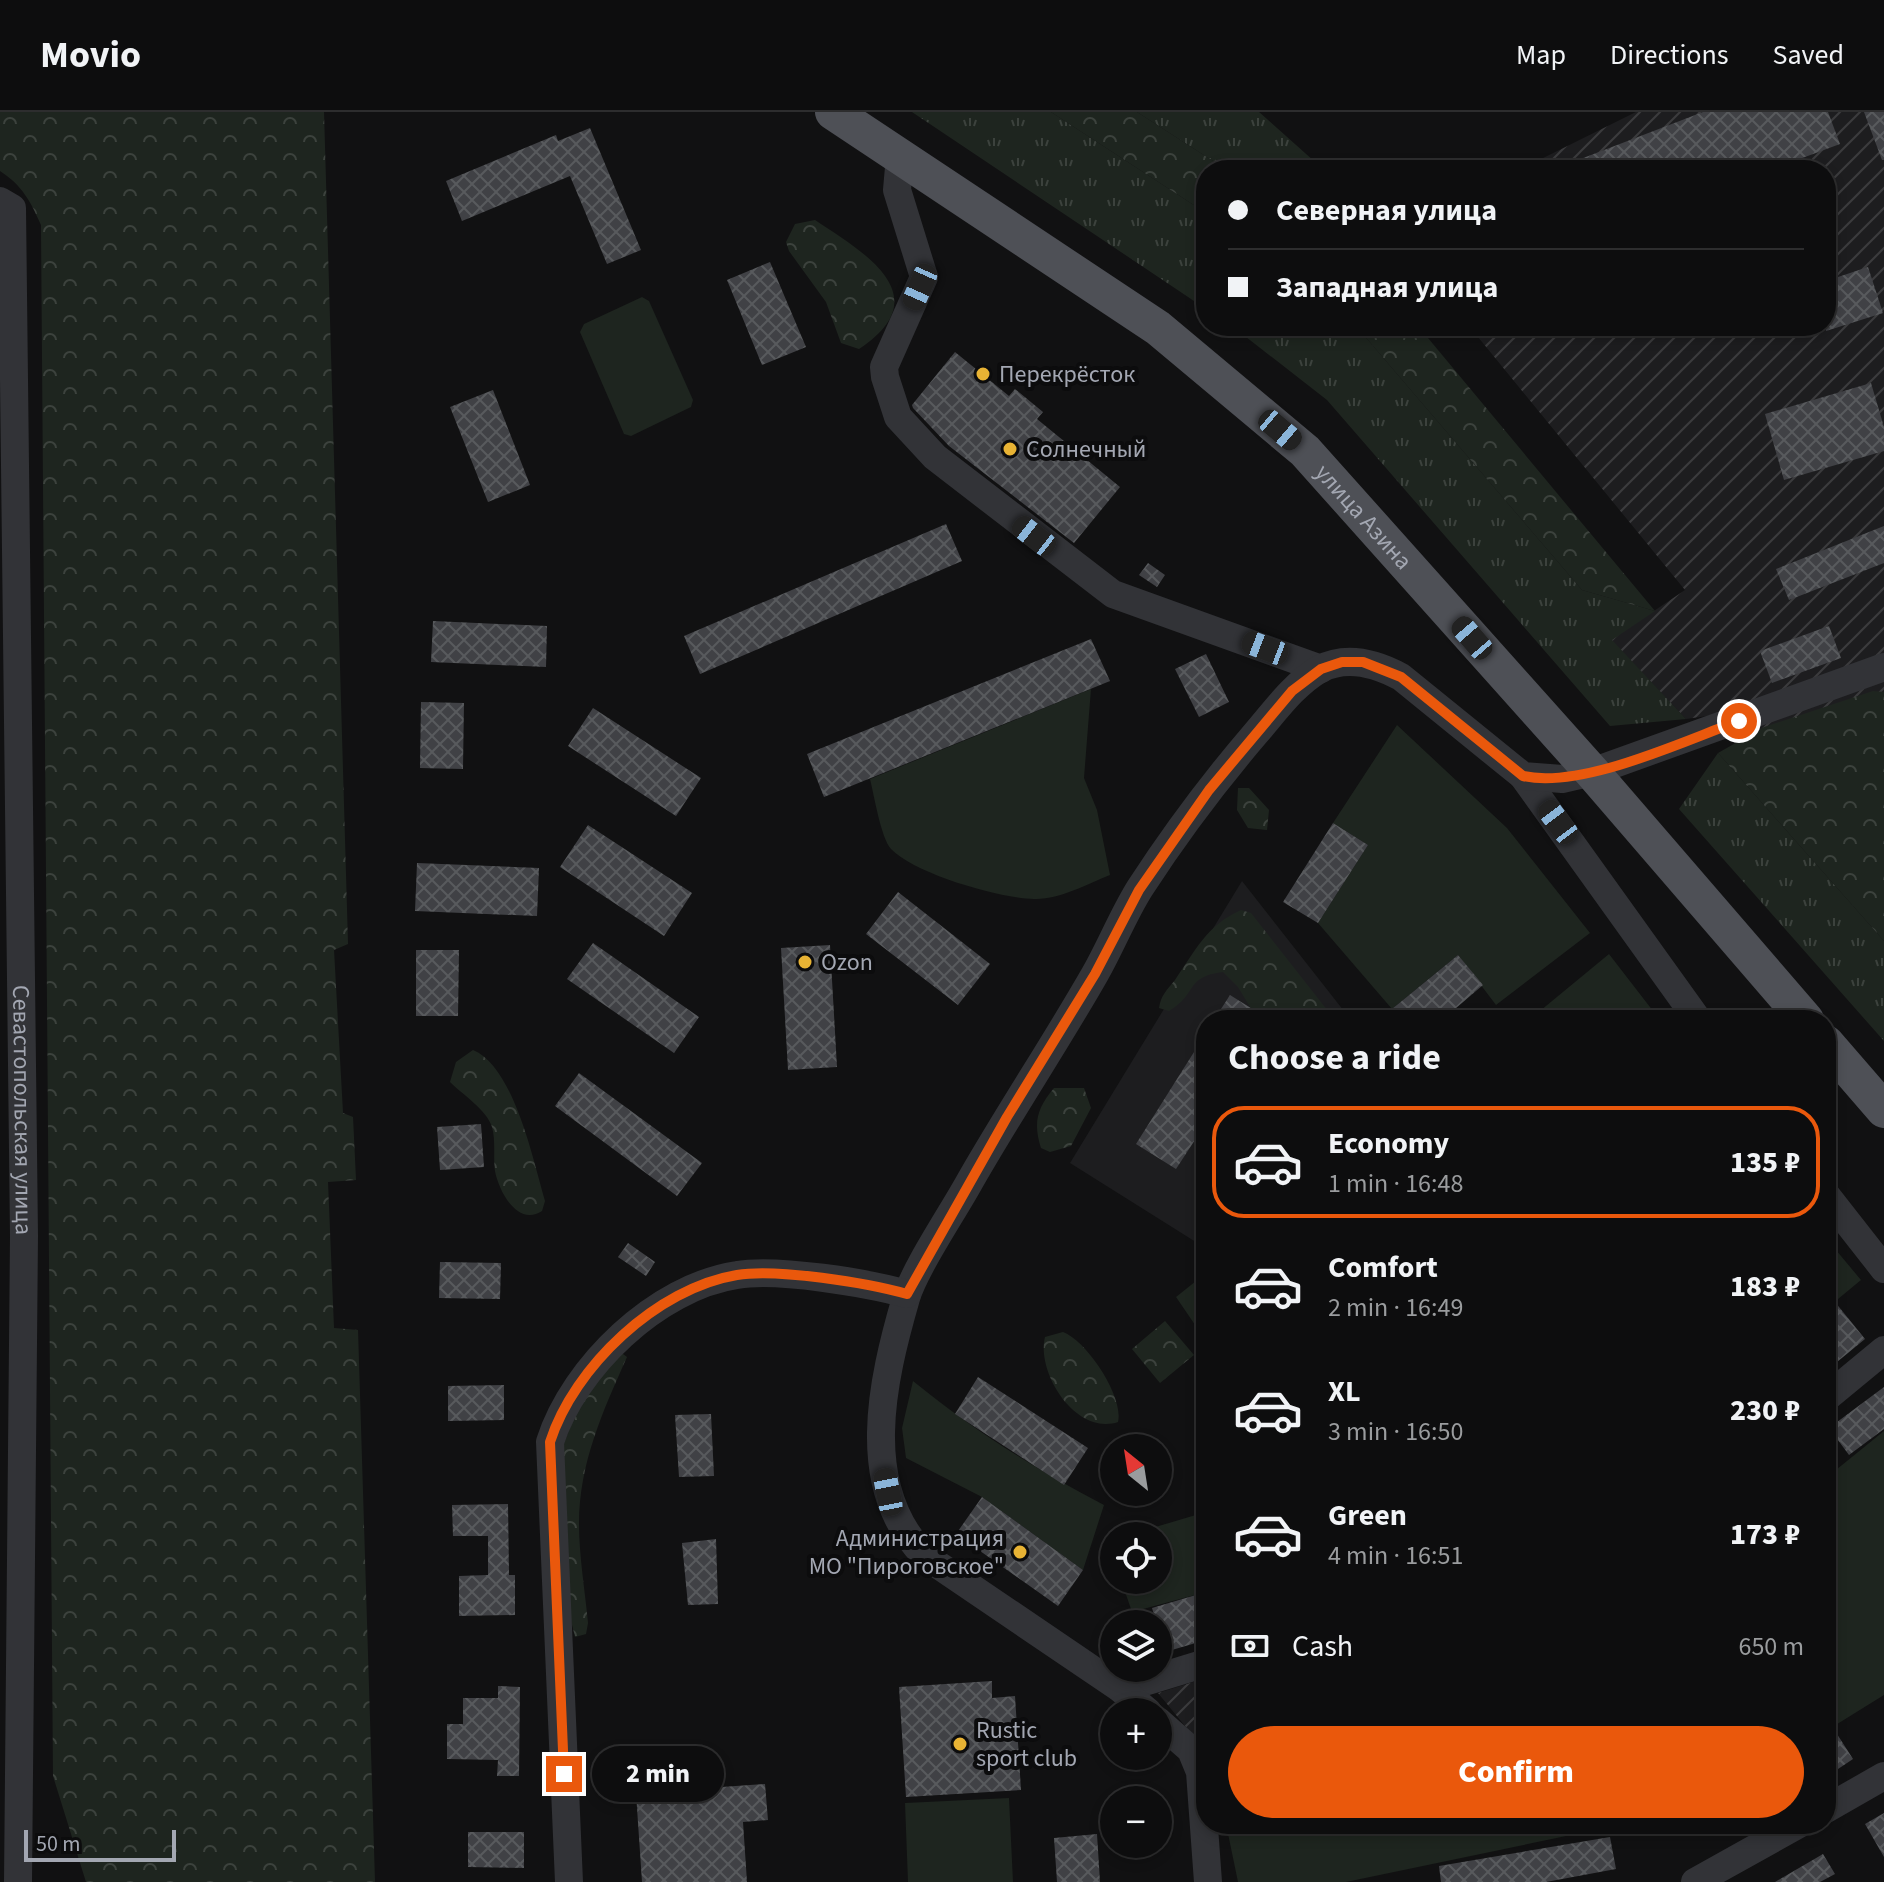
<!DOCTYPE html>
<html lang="en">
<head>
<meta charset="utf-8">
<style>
	:root { --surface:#0d0d0e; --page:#161617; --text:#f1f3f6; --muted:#9a9c9e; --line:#2d2d2e; --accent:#ea580c }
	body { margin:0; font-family:"Source Sans 3",sans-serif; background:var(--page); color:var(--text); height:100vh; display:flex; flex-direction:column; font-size:30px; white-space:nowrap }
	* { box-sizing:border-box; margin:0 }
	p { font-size:26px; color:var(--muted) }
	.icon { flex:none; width:44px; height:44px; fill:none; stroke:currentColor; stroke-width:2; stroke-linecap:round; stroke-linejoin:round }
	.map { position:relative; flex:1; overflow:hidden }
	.side { position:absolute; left:1196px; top:898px; width:640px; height:824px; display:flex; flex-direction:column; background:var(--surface); border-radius:32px; box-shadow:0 4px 12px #0003,0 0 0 2px var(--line) }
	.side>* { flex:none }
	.hud { position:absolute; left:1196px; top:48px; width:640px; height:176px; border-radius:32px; box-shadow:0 4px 12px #0003,0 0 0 2px var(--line); display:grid; align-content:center; height:176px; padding:0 32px; background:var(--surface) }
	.needle { width:52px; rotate:330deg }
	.controls { position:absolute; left:1100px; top:1322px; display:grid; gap:16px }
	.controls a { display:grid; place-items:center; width:72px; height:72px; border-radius:50%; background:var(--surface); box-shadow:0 4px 12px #0003,0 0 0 2px var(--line); font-size:40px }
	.scale { position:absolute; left:24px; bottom:20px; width:152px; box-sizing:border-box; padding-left:8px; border:4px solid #a3a7b2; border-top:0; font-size:22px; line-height:28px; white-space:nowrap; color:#a3a7b2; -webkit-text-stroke:6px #0c0c0d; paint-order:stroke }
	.end { position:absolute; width:36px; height:36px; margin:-18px; border:10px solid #ea580c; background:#fff; box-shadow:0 0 0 4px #fff }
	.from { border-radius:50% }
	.bubble { position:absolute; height:56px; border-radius:28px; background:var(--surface); box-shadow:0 4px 12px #0003,0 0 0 2px var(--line); font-size:26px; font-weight:800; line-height:56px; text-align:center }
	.car { position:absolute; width:24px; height:48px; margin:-24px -12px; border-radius:10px; box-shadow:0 0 6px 2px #0007; background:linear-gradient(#222 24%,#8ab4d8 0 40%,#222 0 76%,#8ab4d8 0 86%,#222 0) }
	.hud b { display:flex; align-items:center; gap:28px; height:76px; font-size:30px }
	.hud b+b { border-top:2px solid var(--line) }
	.hud i { width:20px; height:20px; background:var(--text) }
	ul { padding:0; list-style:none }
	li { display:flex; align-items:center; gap:24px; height:112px; margin:0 16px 12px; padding:0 16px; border:4px solid transparent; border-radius:32px }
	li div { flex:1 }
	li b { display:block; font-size:30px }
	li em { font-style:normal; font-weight:800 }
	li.active { border-color:var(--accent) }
	li>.icon { width:72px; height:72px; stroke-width:1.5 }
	h2 { padding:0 32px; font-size:36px; line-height:96px }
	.pay { display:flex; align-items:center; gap:20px; height:88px; padding:0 32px; font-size:30px }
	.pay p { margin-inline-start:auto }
	.action { display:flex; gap:16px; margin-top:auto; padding:16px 32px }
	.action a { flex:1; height:92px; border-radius:48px; background:var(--accent); color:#fff; font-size:32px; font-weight:800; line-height:92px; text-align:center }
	header { display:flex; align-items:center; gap:48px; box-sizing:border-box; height:112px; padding:0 40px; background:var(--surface); border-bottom:2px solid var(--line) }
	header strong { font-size:38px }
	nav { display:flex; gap:44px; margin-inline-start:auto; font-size:28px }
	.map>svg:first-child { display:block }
</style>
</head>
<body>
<header>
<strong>Movio</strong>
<nav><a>Map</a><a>Directions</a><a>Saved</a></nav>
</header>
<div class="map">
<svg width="1884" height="1770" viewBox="0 0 1884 1770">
	<defs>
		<pattern id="industrial-furrows" width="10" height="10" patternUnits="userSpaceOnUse" patternTransform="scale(2)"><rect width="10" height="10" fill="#1d1d1f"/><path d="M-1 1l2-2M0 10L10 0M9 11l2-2" fill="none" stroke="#3b3b3d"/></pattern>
		<pattern id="grass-tufts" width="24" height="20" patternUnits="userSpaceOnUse" patternTransform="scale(2)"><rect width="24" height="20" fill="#1e251f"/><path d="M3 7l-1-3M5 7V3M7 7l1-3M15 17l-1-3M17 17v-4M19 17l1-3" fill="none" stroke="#3c423d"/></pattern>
		<pattern id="forest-crowns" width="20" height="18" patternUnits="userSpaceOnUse" patternTransform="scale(2)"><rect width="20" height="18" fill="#1e251f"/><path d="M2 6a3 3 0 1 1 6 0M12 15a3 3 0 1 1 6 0" fill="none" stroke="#3c423d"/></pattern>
		<pattern id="building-cross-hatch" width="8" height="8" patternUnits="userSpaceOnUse" patternTransform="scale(2)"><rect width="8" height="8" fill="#404145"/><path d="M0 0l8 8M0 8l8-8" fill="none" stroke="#585a5d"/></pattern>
	</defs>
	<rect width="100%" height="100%" fill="#111112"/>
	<path fill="#1d1d1f" d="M1242,769L1351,908H1206V1127L1199,1132L1070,1051Z"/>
	<path fill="url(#industrial-furrows)" d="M1636,0H1884V752L1742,599L1686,607L1611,528L1685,478L1469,214H1826V58H1519Z
		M1206,1566V1621L1194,1625L1158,1581Z"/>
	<path fill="url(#grass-tufts)" d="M912,0H1051L1206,101V197Z
		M1137,0H1259L1324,58H1227Z
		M1232,214H1356L1582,478L1655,499L1612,528L1686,607L1610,614L1327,288Z
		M1718,641L1884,829V929L1679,697Z"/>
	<path fill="url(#forest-crowns)" d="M0,0H324L348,832L334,838L343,1001L353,1005L356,1068L328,1070L334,1216L358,1218L375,1770H86L53,1664L41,113C31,90 22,73 0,59Z
		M1051,0H1137L1227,58H1206V101Z
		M815,108C865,141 939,184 859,237L841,231L826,190L789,139L786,130L795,112Z
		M1356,214H1418L1655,499L1582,478Z
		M1873,579L1884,580V829L1718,641L1764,615Z
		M1238,676H1249L1269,698L1267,718L1248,716L1237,698Z
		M1241,798L1251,801L1335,908H1258L1238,875L1223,860C1184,865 1199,881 1169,899L1159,896C1161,883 1167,878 1175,868C1195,839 1207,813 1241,798Z
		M473,938C514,955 533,1048 545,1089L542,1099C518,1115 499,1080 495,1059C493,1045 496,1029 492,1015C487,998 462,982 450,970L456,950Z
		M1054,976H1084L1091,996L1071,1034L1050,1040L1041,1036C1033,1011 1037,996 1054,976Z
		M1165,1209L1194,1243L1160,1271L1132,1237Z
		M1063,1220C1087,1229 1124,1285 1118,1310C1076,1324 1036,1261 1045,1225Z
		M619,1239L627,1245C603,1299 579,1351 579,1412C579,1444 585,1479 588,1511L586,1522L575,1525L563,1476L562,1336L594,1256Z"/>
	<path fill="#1e251f" d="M642,185L649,189L693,288L691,295L631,324L624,322L580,220L584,212Z
		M1091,577L1084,666L1097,698L1110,763C1087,772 1059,788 1034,787C999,786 915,762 891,737C881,726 874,683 870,667Z
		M1397,613L1507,716L1590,821L1496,893L1458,843L1392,897L1318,811L1368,733L1333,711Z
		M1609,842L1660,908H1529Z
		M1826,1126L1861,1168L1826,1197Z
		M1206,1161V1229L1176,1185Z
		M913,1269C972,1317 1036,1358 1104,1393L1083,1458L982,1385L906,1346L902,1316Z
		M1884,1319V1583L1826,1619V1366Z
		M1206,1400V1480L1132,1500L1121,1468H1158V1424H1125Z
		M1009,1686L1013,1770H908L905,1691Z
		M1226,1712H1624L1346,1770H1238Z"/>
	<path fill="url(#building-cross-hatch)" d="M1703,0H1828L1840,32L1770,58H1552Z
		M1864,0H1884V48H1882Z
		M590,16L641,138L607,152L570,64L462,109L446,69L556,23L558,29Z
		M770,150L806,235L762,253L727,168Z
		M1868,155L1883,201L1826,219V169Z
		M955,240L1009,284L1015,277L1043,300L1037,307L1120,375L1074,431L949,334L913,296L912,293Z
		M1871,271L1884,315V339L1784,368L1765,302Z
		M493,278L530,373L488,390L450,295Z
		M946,412L962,449L700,562L684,524Z
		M1884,414V451L1789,488L1776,457Z
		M1148,451L1165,463L1157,475L1139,463Z
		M433,509L547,514L546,555L431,550Z
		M1829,514L1841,546L1772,571L1760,539Z
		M1091,527L1110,569L824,685L807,642Z
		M1206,542L1229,590L1199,605L1175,557Z
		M421,590L464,591L463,657L420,656Z
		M593,596L701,666L676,704L568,634Z
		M1333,711L1368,733L1318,811L1283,790Z
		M588,713L692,781L664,824L560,755Z
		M417,751L539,756L537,804L415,799Z
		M898,780L990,852L958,893L866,822Z
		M593,831L699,905L674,941L567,867Z
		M830,833L837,955L788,958L781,836Z
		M416,838H459L458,904H416Z
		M1458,843L1483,873L1442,908H1401L1392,897Z
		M1230,883L1270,908H1214Z
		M1206,921V1011L1176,1057L1136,1032Z
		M579,961L702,1051L677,1084L555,994Z
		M481,1012L484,1055L440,1058L437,1015Z
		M628,1131L655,1150L646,1164L618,1145Z
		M440,1150L501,1151L500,1187L439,1186Z
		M1826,1179L1865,1227L1826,1259Z
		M978,1265L1088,1336L1064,1373L955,1302Z
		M504,1273V1308L448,1309V1274Z
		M1884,1275V1317L1849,1343L1829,1316Z
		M711,1302L714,1364L679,1365L675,1303Z
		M982,1385L1083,1458L1058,1494L956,1422Z
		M508,1392L509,1463H515V1503L459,1504V1464L488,1463V1424H453L452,1393Z
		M716,1427L718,1492L688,1493L682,1431Z
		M1206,1480V1528L1165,1540L1152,1496Z
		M992,1569V1586L1015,1584L1021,1678L906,1685L899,1575Z
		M498,1574L520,1575L519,1664H497L498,1648L447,1647V1612H463V1586H498Z
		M1837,1622L1853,1647L1832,1661L1826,1652V1629Z
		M765,1672L768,1708L743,1710L747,1770H642L636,1681Z
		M1884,1701V1745L1865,1712Z
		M468,1720H524V1756L468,1755Z
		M1097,1722L1100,1770H1057L1054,1726Z
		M1610,1725L1616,1757L1546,1770H1441L1439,1754Z
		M1823,1742L1835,1762L1820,1770H1775Z"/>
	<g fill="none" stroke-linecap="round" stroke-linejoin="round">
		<g stroke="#323337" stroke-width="28">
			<path d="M900,44L897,78L924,165L884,255L885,265L898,305L935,345L1113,482L1321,557"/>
			<path id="s1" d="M0,89L12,96L24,1124L18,1770"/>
			<path d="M1523,664L1698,908"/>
			<path d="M1826,1083L1884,1157"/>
			<path d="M1826,1286L1884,1238"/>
			<path d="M1121,1577L1206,1551"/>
			<path d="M1148,1600L1121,1577L925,1444C857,1375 882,1269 906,1186C915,1156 953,1100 970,1069C1010,999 1055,932 1095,862C1111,834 1123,803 1140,776C1175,722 1214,670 1256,621C1275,599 1294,572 1320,557C1347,543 1377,552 1401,565L1523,664L1562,667L1592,660L1884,555"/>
			<path d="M1158,1609L1191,1638L1200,1660L1208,1770"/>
			<path d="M1826,1697L1884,1664"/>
			<path d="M569,1770L550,1330C574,1255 657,1175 737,1163C777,1156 868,1171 907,1182"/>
			<path d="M1695,1770L1799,1712"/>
		</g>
		<g stroke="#4e5056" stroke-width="36">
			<path id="s2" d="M833,0L1158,216L1305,339L1592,660L1806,908"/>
			<path d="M1826,931L1884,998"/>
		</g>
	</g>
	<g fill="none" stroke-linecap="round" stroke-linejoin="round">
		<path stroke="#ea580c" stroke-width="10" d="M564,1662L550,1330C574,1255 657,1176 737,1163C776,1156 868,1171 907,1182L1007,1005L1095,862L1139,778L1209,678L1292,579L1321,557L1342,550H1363L1401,565L1523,664C1582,677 1681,630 1739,609"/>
	</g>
	<g fill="#e8b334" stroke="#0c0c0d" stroke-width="3">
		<circle cx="983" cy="262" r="8"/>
		<circle cx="1010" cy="337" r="8"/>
		<circle cx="805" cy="850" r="8"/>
		<circle cx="1020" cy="1440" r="8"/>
		<circle cx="960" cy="1632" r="8"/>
	</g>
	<g text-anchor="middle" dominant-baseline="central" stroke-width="8" stroke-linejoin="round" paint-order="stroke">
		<g font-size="24" fill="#a3a7b2" stroke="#0c0c0d" text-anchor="start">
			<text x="999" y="262">Перекрёсток</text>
			<text x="1026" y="337">Солнечный</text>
			<text x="821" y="850">Ozon</text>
			<text x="1004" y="1426" text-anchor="end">Администрация<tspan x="1004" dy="28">МО "Пироговское"</tspan></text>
			<text x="976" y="1618">Rustic<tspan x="976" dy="28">sport club</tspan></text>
		</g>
		<g font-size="24" fill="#a3a7b2" stroke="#0c0c0d">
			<text stroke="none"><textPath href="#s2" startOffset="670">улица Азина</textPath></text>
			<text stroke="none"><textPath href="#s1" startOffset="916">Севастопольская улица</textPath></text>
		</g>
	</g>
</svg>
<div class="controls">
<a><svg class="needle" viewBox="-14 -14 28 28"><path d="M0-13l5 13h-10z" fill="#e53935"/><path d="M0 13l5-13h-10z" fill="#9a9c9e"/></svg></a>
<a><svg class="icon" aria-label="locate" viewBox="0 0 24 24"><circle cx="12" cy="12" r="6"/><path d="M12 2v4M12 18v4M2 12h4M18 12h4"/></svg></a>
<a><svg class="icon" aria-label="layers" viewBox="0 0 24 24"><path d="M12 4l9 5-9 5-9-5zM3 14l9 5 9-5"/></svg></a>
<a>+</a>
<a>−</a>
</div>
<div class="scale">50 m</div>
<i class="end from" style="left:1739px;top:609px"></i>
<i class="end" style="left:564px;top:1662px"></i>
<div class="bubble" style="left:592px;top:1634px;width:132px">2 min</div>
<i class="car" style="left:920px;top:175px;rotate:204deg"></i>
<i class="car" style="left:1280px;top:318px;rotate:130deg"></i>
<i class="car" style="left:1034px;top:424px;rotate:308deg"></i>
<i class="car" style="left:1472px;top:526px;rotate:319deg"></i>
<i class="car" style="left:1265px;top:536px;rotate:291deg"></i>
<i class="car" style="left:1558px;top:710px;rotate:323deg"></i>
<i class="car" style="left:888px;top:1380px;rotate:349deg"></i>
<div class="hud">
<b><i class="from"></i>Северная улица</b>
<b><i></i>Западная улица</b>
</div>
<section class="side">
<h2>Choose a ride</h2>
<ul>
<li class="active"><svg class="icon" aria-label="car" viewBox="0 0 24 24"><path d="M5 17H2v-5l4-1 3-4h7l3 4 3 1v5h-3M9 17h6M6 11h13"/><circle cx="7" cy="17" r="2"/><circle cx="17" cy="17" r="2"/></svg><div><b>Economy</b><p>1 min · 16:48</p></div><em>135 ₽</em></li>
<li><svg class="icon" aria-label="car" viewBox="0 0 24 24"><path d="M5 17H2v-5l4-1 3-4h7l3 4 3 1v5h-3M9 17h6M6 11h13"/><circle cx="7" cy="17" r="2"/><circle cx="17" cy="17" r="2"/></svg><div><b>Comfort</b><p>2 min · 16:49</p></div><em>183 ₽</em></li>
<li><svg class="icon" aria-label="car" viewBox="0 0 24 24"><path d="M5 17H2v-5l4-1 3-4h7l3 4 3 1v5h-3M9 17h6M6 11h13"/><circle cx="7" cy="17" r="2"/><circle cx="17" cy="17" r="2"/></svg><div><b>XL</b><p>3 min · 16:50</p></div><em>230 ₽</em></li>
<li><svg class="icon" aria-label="car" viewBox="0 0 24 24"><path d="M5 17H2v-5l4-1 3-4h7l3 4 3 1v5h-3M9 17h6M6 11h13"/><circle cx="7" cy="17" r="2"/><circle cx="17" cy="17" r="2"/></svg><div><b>Green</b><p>4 min · 16:51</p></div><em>173 ₽</em></li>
</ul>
<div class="pay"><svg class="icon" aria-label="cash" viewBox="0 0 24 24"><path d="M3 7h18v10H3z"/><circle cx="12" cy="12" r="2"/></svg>Cash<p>650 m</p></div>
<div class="action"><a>Confirm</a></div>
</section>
</div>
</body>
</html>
